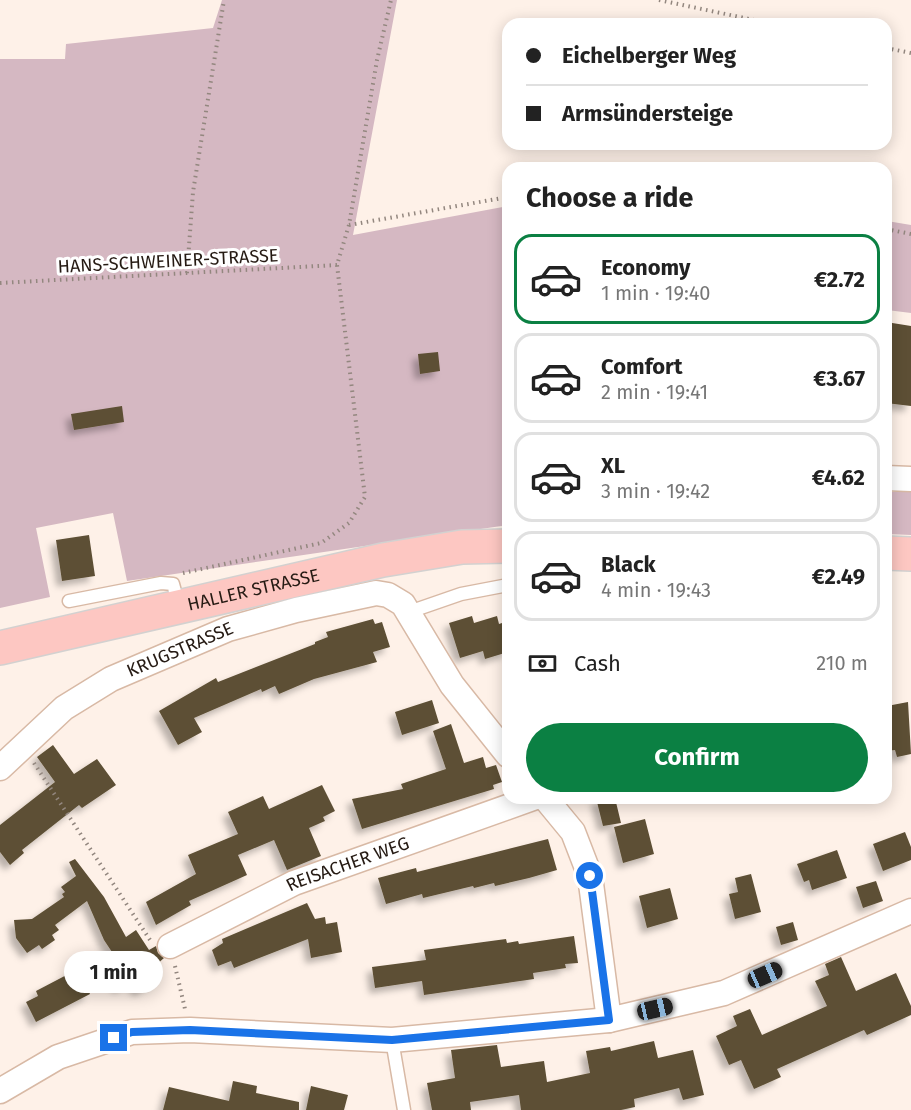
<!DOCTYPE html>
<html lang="en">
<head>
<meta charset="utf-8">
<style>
	:root { --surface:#fff; --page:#f6f6f6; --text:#222; --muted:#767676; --line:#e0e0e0; --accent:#0b8043 }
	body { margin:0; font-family:"Fira Sans",sans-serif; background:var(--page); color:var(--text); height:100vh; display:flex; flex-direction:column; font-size:22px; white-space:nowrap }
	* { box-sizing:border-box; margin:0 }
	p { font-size:20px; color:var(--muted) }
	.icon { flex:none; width:33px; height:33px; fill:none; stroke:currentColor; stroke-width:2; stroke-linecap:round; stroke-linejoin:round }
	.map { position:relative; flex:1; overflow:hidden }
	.sheet { position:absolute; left:502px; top:162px; width:390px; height:642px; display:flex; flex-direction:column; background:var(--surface); border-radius:18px; box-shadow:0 3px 15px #0003 }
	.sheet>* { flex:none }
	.hud { position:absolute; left:502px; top:18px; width:390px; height:132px; border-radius:18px; box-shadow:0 3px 15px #0003; display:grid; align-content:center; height:132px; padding:0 24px; background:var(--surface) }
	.end { position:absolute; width:27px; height:27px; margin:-14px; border:8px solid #1a73e8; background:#fff; box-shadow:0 0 0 3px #fff }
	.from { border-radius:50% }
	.bubble { position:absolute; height:42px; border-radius:21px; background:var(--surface); box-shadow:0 3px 15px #0003; font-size:20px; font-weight:700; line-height:42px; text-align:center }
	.car { position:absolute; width:18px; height:36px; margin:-18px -9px; border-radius:8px; box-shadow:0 0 4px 2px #0007; background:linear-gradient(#222 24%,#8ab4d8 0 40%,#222 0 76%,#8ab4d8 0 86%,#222 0) }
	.hud b { display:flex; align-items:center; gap:21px; height:57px; font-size:22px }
	.hud b+b { border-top:2px solid var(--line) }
	.hud i { width:15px; height:15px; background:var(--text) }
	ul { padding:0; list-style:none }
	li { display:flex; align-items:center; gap:18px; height:90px; margin:0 12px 9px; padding:0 12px; border:3px solid var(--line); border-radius:18px }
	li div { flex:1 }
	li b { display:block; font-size:22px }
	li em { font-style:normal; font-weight:700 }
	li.selected { border-color:var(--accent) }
	li>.icon { width:54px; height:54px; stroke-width:1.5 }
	h2 { padding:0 24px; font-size:27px; line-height:72px }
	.pay { display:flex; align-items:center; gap:15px; height:66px; padding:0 24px; font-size:22px }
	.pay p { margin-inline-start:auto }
	.action { display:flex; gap:12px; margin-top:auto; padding:12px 24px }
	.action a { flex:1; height:69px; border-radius:36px; background:var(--accent); color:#fff; font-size:24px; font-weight:700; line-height:69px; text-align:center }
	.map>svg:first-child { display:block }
</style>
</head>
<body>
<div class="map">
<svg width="911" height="1110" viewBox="0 0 911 1110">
	<defs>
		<filter id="shadow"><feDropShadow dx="-5.5" dy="5.5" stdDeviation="3" flood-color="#0004"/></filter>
	</defs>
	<rect width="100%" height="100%" fill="#fef1e8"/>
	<path fill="#d5b8c2" d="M222,0H397L353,235L508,206V525L127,581L113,513L36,528L50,597L0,608V59H65L66,44L213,28Z
		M887,221L911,225V313L887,310Z
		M886,492H911V535L887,534Z"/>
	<path fill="#5d4f34" filter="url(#shadow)" d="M886,322L911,326V406L886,403Z
		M438,352L440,371L420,374L418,354Z
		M122,406L124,422L74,430L71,414Z
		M89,535L95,576L62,581L56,540Z
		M472,616L474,623L497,616L499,624L508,621V652L485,659L483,651L460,658L449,623Z
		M373,619L375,624L382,622L390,647L373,652L377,662L314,679L279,694L275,686L262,692L261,689L194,718L202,732L178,745L159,711L216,678L218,682L315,644V642L328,637L326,632Z
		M432,700L439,723L402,735L395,712Z
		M908,702L911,754L897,757L895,750L886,751V724L890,723L887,706Z
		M451,724L464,763L483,757L486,768L496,765L502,782L493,785L494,789L362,829L352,799L403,789L401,784L446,769L433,731Z
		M53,745L74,774L97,759L116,785L82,808L79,805L22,850L24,853L10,865L0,852V825L55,782L37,757Z
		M322,785L335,811L323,817L325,821L309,828L321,856L287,870L274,840L238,855L247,875L189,901L191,905L156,925L146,902L196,874L188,855L238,834L228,812L263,796L269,809Z
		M596,798H615L621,823L603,826Z
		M645,819L654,854L623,863L614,827Z
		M905,832L911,847V860L883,871L873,844Z
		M548,839L557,870L529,878L495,886L494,883L474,888L473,886L423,898L422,894L386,904L378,878L416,868L417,872Z
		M837,850L847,878L812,890L809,880L804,882L797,864Z
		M75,859L104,897L126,937L136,930L149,950L156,946L158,953L164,958L147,973L153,982L139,991L131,980L119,988L110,974L122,967L104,940L87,901L55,925L59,930L52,935L55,940L42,949L39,945L27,953L16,938L14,920L32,919L64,897L62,894L65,892L61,887L76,876L69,862Z
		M751,874L761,912L735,919L729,894L738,892L735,878Z
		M876,881L883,901L863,908L856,887Z
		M670,888L678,919L647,928L639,896Z
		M307,903L315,919L325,917L326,924L337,922L342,952L311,958L308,939L234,968L231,961L218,966L212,950L223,943L222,939Z
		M793,922L798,940L781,945L776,927Z
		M574,936L578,963L565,964L566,968L533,973L534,979L424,995L422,981L375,988L372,967L426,960L424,950L506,939L507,943L518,941L519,944Z
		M841,957L856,991L896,973L911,1006V1015L867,1035L864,1030L777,1069L781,1077L754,1089L741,1060L729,1065L716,1036L737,1026L733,1016L750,1009L762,1035L827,1006L815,981L829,975L825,964Z
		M78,969L90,994L36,1022L26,1002L38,996L36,991Z
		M654,1041L658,1058L693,1050L704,1095L683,1100L679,1088L634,1099L635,1107L621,1110H521L519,1095L470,1102L471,1110H432L427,1083L455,1078L451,1050L497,1045L501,1067L544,1061L547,1082L590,1073L586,1051L610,1047L611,1051Z
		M233,1081L257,1086L256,1093L299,1102V1110H163L169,1087L229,1101Z
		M311,1086L348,1095L344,1110H306Z"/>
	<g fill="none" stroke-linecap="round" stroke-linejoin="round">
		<g stroke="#d8b9a5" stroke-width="15">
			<path id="lane" d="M69,601L161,583L173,584L179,606
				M409,612L461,594L508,585
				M392,1040L404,1110"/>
		</g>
		<g stroke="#d8b9a5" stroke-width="27">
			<g id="street">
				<path d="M886,478L911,479"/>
				<path id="s1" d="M0,768L64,708L111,679L228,629L296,610L376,593L388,595L403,604L452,685L508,755"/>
				<path d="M545,798L573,832L590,876L609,1020"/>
				<path id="s2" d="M170,946L294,883L533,798"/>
				<path d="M0,1091L58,1057L132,1032L190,1030L392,1040L609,1020L724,993L911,911"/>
			</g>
		</g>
		<g stroke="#d3d1d0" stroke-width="36">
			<g id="primary">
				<path d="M886,553L911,554"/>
				<path id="s3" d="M0,648L383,560L462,547L508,546"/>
			</g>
		</g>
		<path stroke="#93877f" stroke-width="4" stroke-dasharray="1.5 4.5" stroke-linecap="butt" d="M659,0L773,24
			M886,48L911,53
			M349,225L508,197
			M886,229L911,234
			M187,273L193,192L224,0
			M0,283L337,265
			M183,573L321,543L349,523L365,497L337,265L349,225L377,60L391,0
			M34,763L150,940
			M175,966L185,1009"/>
		<use href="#lane" stroke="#fff" stroke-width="12"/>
		<use href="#street" stroke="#fff" stroke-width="24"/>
		<use href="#primary" stroke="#fdc7c2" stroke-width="33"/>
	</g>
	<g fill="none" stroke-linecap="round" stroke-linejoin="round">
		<path stroke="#1a73e8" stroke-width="8" d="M114,1038L132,1032L190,1030L392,1040L609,1020L590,876"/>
	</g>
	<g text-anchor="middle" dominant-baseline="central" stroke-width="6" stroke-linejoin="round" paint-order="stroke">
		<g font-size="18" fill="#251a13" stroke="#fff">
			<text transform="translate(168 261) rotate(-3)">HANS-SCHWEINER-STRASSE</text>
			<text stroke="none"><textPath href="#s3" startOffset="260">HALLER STRASSE</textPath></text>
			<text stroke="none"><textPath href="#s1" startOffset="218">KRUGSTRASSE</textPath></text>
			<text stroke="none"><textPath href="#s2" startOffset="196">REISACHER WEG</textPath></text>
		</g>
	</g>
</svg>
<i class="end from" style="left:590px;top:876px"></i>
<i class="end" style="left:114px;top:1038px"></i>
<div class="bubble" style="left:64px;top:951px;width:99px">1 min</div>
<i class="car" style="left:765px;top:975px;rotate:66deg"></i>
<i class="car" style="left:655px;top:1009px;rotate:77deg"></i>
<div class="hud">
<b><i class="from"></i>Eichelberger Weg</b>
<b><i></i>Armsündersteige</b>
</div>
<section class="sheet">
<h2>Choose a ride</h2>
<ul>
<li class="selected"><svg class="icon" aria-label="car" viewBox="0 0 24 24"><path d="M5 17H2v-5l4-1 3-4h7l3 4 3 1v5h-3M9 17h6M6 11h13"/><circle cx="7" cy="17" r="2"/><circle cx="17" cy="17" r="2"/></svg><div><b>Economy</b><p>1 min · 19:40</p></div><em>€2.72</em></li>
<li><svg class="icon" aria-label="car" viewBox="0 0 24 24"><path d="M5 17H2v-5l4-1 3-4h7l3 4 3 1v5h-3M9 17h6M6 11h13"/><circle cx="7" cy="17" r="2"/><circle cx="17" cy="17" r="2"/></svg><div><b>Comfort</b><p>2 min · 19:41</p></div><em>€3.67</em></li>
<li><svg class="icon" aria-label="car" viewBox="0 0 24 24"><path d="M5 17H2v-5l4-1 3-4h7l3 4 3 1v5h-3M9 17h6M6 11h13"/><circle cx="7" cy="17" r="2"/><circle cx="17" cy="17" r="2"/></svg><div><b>XL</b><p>3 min · 19:42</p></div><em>€4.62</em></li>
<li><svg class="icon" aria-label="car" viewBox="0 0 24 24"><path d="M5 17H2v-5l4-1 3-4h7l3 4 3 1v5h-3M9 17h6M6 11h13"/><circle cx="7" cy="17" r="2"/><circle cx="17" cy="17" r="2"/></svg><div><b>Black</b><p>4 min · 19:43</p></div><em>€2.49</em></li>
</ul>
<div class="pay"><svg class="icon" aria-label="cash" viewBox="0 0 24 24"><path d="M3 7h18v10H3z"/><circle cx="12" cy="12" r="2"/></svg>Cash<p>210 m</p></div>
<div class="action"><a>Confirm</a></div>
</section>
</div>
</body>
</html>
